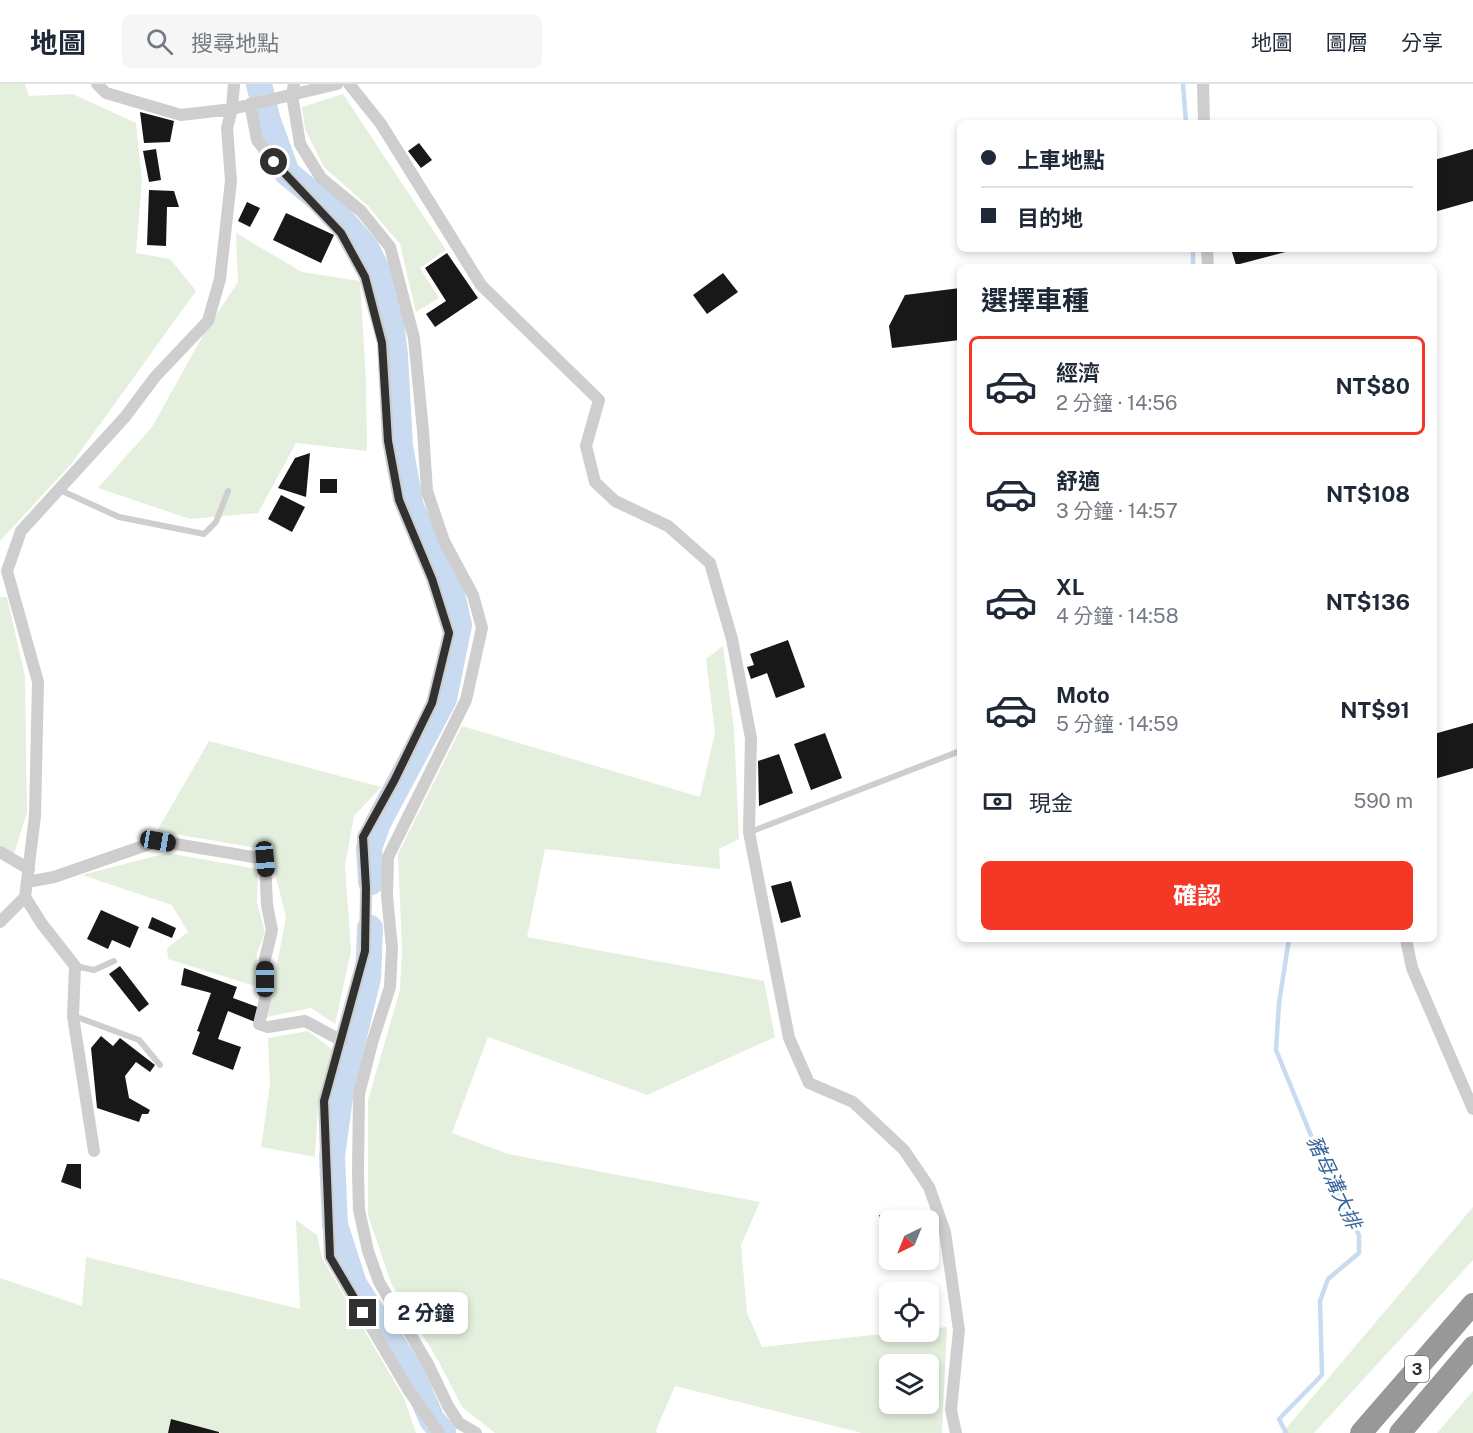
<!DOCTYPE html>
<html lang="zh-TW">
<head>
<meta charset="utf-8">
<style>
	:root { --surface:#fff; --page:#f6f6f7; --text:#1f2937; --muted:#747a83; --line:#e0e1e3; --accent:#f53826 }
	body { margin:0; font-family:"Public Sans","Noto Sans TC",sans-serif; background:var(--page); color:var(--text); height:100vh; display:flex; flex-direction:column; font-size:22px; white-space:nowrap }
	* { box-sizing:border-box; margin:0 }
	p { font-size:20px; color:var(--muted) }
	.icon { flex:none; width:33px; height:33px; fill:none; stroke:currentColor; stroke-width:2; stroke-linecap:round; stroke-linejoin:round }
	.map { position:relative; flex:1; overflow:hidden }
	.side { position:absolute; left:957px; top:180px; width:480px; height:678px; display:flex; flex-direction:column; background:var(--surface); border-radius:9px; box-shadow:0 3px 9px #0003 }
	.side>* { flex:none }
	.banner { position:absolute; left:957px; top:36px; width:480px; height:132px; border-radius:9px; box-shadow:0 3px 9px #0003; display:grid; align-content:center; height:132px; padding:0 24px; background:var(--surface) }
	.needle { width:39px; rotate:223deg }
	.controls { position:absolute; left:879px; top:1126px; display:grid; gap:12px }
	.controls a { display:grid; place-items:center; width:60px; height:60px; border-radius:9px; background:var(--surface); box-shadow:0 3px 9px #0003; font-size:30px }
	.end { position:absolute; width:27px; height:27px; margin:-14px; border:8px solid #313131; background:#fff; box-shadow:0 0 0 3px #fff }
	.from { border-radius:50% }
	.bubble { position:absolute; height:42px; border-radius:9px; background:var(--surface); box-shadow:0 3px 9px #0003; font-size:20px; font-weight:700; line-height:42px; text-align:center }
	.car { position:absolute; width:18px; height:36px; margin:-18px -9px; border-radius:8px; box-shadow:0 0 4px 2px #0007; background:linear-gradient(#222 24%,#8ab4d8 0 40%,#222 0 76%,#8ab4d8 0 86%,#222 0) }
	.banner b { display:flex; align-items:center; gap:21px; height:57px; font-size:22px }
	.banner b+b { border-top:2px solid var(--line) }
	.banner i { width:15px; height:15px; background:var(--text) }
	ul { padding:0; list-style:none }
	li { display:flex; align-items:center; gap:18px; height:99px; margin:0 12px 9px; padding:0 12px; border:3px solid transparent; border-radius:9px }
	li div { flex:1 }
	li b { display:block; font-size:22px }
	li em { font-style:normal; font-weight:700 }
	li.on { border-color:var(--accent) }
	li>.icon { width:54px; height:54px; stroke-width:1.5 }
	h2 { padding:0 24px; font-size:27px; line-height:72px }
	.pay { display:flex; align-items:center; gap:15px; height:66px; padding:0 24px; font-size:22px }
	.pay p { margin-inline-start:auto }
	.cta { display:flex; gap:12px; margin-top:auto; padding:12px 24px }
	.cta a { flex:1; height:69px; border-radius:9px; background:var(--accent); color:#fff; font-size:24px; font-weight:700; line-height:69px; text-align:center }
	header { display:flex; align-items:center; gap:36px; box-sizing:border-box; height:84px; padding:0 30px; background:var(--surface); border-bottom:2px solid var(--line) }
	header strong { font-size:28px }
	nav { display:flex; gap:33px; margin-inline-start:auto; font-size:21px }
	.search { width:420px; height:54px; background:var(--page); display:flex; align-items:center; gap:15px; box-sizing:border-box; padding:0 21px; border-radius:9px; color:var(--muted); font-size:22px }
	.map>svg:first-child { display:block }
</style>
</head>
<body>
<header>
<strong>地圖</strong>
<div class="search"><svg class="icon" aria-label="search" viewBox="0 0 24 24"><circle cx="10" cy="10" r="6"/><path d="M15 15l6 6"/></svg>搜尋地點</div>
<nav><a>地圖</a><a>圖層</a><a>分享</a></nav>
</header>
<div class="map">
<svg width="1473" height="1349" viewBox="0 0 1473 1349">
	<rect width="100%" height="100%" fill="#fff"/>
	<path fill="#e4efde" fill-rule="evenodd" d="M0,0H25L29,12L73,10L136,39L142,95L136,169L170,175L196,207L72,379L0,457Z
		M343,10L446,166L420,184L439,214L416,228L400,160L368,122L324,83L305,45L302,23Z
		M236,149L302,188L360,197L366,297L367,367L296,359L258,429L190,435L98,404L152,343L206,246L238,198Z
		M0,513H7L25,592L27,728L13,773L0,761Z
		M723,562L734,645L739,755L719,765L720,785L545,765L527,853L764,897L775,953L647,1011L488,953L452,1049L508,1070L760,1118L741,1161L747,1229L762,1263L899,1248H928L929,1245L947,1243L942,1349H862L675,1302L656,1346L657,1349H495L462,1323L439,1278L391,1199L368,1131V1016L400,906L402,865L398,770L462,642L700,713L715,649L706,575ZM890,1281H928V1320H890Z
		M209,657L381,703L354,732L345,782L351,867L335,940L311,924L267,933L286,833L269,766L157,747Z
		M167,769L258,785L257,819L265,848L257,869L255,902L168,875L167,864L188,848L172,821L82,791Z
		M308,947L332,965L318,1021L315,1073L261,1063L270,1001L268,954Z
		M1473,1123V1176L1314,1349H1282Z
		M296,1136L317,1151L322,1174L404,1314L416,1349H222L172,1335L168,1349H0V1194L82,1222L86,1173L300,1225Z
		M1473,1307V1349H1437Z"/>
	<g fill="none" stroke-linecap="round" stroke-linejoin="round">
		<path stroke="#c9dbf0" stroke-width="4.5" d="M1183,0L1186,39
			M1193,165V183
			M1286,1349L1279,1335L1322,1291L1320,1217L1328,1195L1359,1169V1151L1328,1093L1276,966L1279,919L1289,855"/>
		<path stroke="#c9dbf0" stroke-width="26" d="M259,0L268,37L287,89L337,130L367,165L388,209L395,272L400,362L411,423L451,505L459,541L444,615L378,739L369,764L371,798
			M370,844L368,894L341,1006L332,1072L335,1141L354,1200L412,1289L432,1336L443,1348"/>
	</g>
	<path fill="#181818" d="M140,28L174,37L170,58L144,59Z
		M419,59L432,76L421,84L408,67Z
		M156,65L161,96L149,98L143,67Z
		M1473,65V117L1434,128V76Z
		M149,106L174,107L179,123H167L166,162L147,161Z
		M247,118L260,124L250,143L238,137Z
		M286,129L334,151L321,179L273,156Z
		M1231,165H1293V166L1236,181Z
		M447,169L478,214L435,243L426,230L446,217L425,184Z
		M723,189L738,208L707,230L693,211Z
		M960,204V256L892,264L889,242L905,211Z
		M310,369L306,413L278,404L295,374Z
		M320,395H337V409H320Z
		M281,411L305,423L292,448L268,435Z
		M788,556L805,603L776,614L767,589L751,595L747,583L754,581L750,570Z
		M1473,639V684L1434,695V650Z
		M825,649L842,694L811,706L794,660Z
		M779,670L793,709L759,722L758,677Z
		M791,797L801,833L781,839L771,802Z
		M101,826L139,843L130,864L112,856L108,865L87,855Z
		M152,833L176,844L172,854L148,844Z
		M120,882L149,920L139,928L109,890Z
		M184,884L237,903L233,914L260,924L255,938L228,927L218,955L241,963L233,986L192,970L200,948L197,947L211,909L181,901Z
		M101,952L113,962L120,954L155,981L150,988L136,978L125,992L129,1014L150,1026L148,1030H142L139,1038L97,1024L91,964Z
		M67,1080H81V1105L61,1098Z
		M898,1128L899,1137H890V1146L881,1147L879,1131Z
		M171,1335L219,1348V1349H168Z"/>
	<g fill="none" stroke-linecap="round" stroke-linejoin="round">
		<path stroke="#cecece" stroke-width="6" d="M60,406L119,433L204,450L216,438L228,407
			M750,748L960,667
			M75,882L94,886L114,877
			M74,932L139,956L160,981"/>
		<path stroke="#cecece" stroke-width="12" d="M97,0L106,9L181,31L232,25L337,0
			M294,0L292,11L300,60L321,94L361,127L390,163L414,254L423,347L427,407L444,457L473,511L482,544L466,616L388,773L387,812L392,864L390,903L372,959L359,1010L358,1089L359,1126L368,1167L379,1198L428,1280L448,1322L459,1339L476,1349
			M349,0L381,40L481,201L599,316L586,362L595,398L615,417L668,442L710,479L732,555L751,654L749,748L789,954L809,999L853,1018L904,1066L929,1103L945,1148L959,1246L951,1326L956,1349
			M1203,0L1204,39
			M250,20L257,56L274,78L341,149L365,193L383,259L388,357L399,416L432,495L449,549L432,619L394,697L363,753L366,804L365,867L324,1017L330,1173L409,1307L439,1349
			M1207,165L1208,183
			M0,768L29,785
			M27,798L54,793L158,757L265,775L267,821L272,846L265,875V916L259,940L268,943L305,937L342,957
			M25,813L42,840L75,882L73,932L94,1067
			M0,838L25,813L35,732L38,598L7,487L21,447L125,333L155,293L208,237L220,195L231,97L227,44L232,25L234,0
			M1406,855L1412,884L1473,1025"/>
		<path stroke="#989898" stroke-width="22" d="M1361,1349L1473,1220
			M1400,1349L1473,1263"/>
	</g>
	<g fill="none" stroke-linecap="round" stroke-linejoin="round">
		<path stroke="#313131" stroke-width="8" d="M274,78L341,149L365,193L382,259L388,357L399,416L432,495L449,549L432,619L394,697L363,753L366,804L365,867L324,1017L330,1173L363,1229"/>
	</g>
	<g text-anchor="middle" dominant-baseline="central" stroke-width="6" stroke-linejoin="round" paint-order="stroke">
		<rect fill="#fff" stroke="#6f6f6f" stroke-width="1.5" x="1405" y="1272" width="24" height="26" rx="4.5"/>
		<g font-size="16" font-weight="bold" fill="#313131">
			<text x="1417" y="1285">3</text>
		</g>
		<g font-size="20" font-style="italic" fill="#36649c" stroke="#fff">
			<text transform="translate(1334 1098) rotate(65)">豬母溝大排</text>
		</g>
	</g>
</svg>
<div class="controls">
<a><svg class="needle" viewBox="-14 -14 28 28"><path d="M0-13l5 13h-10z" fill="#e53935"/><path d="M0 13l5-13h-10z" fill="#747a83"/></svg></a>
<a><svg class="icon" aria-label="locate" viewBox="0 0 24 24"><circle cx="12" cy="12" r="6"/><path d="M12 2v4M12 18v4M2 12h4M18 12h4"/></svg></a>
<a><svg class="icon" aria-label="layers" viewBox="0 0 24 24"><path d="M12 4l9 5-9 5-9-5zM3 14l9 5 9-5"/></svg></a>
</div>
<i class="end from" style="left:274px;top:78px"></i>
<i class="end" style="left:363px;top:1229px"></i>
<div class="bubble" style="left:384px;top:1208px;width:84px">2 分鐘</div>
<i class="car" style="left:158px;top:757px;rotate:100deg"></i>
<i class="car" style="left:265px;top:775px;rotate:175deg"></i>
<i class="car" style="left:265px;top:895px;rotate:0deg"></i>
<div class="banner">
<b><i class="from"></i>上車地點</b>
<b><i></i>目的地</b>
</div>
<section class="side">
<h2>選擇車種</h2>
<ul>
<li class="on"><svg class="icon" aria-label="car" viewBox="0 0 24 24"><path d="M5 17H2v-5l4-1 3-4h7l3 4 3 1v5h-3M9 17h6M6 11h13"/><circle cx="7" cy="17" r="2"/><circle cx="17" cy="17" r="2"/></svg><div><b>經濟</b><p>2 分鐘 · 14:56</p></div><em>NT$80</em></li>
<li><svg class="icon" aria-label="car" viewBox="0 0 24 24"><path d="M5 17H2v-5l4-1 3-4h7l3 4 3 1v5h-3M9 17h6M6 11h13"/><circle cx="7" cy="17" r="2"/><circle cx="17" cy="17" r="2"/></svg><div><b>舒適</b><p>3 分鐘 · 14:57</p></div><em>NT$108</em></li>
<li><svg class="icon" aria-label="car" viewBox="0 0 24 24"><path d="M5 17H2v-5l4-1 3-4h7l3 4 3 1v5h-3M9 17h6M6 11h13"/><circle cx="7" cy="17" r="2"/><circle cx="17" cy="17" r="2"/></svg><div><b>XL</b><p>4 分鐘 · 14:58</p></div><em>NT$136</em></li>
<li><svg class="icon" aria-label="car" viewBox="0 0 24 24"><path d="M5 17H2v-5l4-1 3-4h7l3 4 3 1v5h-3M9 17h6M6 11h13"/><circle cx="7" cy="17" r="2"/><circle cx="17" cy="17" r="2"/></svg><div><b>Moto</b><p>5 分鐘 · 14:59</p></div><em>NT$91</em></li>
</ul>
<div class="pay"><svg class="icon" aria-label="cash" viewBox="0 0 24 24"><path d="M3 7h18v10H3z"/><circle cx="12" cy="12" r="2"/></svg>現金<p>590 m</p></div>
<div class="cta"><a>確認</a></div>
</section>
</div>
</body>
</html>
